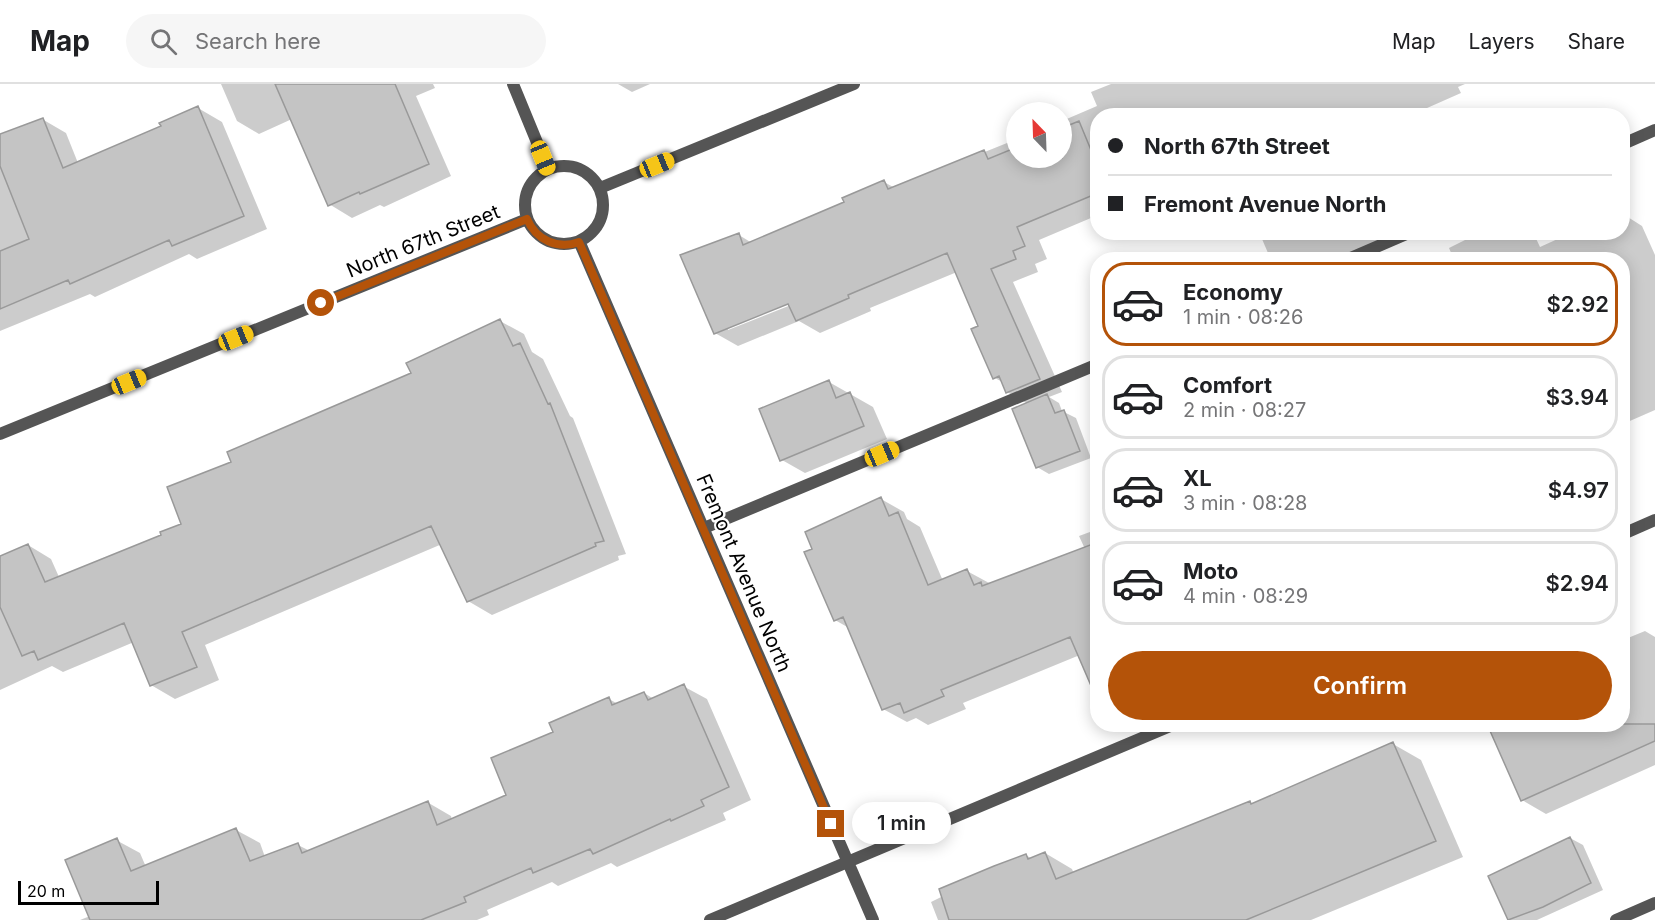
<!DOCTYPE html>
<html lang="en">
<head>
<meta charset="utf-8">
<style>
	:root { --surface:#fff; --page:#f6f6f6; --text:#202124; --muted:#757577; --line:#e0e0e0; --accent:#b45309 }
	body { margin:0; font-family:Inter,sans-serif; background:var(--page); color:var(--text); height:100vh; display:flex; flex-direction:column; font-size:22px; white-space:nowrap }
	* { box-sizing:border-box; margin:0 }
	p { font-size:20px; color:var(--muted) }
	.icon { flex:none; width:33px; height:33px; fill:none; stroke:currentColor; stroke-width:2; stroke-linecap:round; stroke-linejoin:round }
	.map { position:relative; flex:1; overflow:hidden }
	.panel { position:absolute; left:1090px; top:168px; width:540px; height:480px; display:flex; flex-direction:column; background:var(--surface); border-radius:24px; box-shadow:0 3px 15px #0003 }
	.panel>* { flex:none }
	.banner { position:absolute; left:1090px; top:24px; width:540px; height:132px; border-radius:24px; box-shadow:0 3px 15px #0003; display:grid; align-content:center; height:132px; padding:0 18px; background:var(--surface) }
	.needle { width:39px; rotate:337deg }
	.tools { position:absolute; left:1006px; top:18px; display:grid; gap:12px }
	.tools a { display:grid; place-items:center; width:66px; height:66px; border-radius:50%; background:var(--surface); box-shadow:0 3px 15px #0003; font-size:30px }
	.scale { position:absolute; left:18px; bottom:15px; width:141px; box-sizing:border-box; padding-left:6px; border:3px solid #000; border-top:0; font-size:16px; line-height:21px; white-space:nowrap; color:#000; -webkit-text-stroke:4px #fff; paint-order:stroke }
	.end { position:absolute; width:27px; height:27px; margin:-14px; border:8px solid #b45309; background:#fff; box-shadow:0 0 0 3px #fff }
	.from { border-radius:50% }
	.bubble { position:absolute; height:42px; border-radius:21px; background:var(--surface); box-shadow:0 3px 15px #0003; font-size:20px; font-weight:600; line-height:42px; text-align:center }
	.car { position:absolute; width:18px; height:36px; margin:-18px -9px; border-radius:8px; box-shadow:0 0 4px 2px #0007; background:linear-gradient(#f5c518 24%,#345 0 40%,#f5c518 0 76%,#345 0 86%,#f5c518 0) }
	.banner b { display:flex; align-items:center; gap:21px; height:57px; font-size:22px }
	.banner b+b { border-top:2px solid var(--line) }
	.banner i { width:15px; height:15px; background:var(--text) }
	ul { padding:10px 0 0; list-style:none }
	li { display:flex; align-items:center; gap:18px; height:84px; margin:0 12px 9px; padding:0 6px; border:3px solid var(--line); border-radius:24px }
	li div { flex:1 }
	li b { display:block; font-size:22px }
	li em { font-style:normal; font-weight:600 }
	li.current { border-color:var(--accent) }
	li>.icon { width:54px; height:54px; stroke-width:1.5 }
	.primary-button { display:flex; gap:12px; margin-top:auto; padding:12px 18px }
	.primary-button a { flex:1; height:69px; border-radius:36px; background:var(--accent); color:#fff; font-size:24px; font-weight:600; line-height:69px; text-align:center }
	header { display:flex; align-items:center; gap:36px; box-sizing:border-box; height:84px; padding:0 30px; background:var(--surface); border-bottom:2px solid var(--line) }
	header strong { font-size:28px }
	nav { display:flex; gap:33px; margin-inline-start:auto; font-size:21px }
	.search { width:420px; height:54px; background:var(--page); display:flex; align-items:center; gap:15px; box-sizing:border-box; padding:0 21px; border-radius:33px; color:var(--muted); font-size:22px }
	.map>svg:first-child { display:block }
</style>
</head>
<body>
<header>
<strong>Map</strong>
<div class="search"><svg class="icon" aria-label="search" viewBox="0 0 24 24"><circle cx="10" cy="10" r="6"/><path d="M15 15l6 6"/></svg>Search here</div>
<nav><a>Map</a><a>Layers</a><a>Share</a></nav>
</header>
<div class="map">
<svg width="1655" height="836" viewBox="0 0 1655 836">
	<rect width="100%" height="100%" fill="#fff"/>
	<path fill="#0003" fill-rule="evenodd" d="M221,0H433L435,4L416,12L451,92L384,123L380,121L352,134L329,120L292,35L259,50L237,37Z
		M618,0H650L632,8Z
		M1111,0H1465L1458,3L1461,9L1409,32H1098V131L1039,156L1047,175L1035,180L1038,188L1013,198L1062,308L1049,313L1059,319L1062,327L1076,334L1091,374L1049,390L1037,383L1028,320L1007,308L1004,299L995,294L979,242L957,188L870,224L871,227L820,249L799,237L738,262L715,249L739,151L752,159L846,119L884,98L895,104L1017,55V74H1062V37L1097,22L1091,8ZM795,216L796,219L728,246V243Z
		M198,24L222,38L267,145L197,175L189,170L95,213L90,210L0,247V52L42,35L66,49L78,79L163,43Z
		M1623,130L1642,142L1655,171V326L1623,340V176H1454L1449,164L1481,148H1533L1540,163L1573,148H1623Z
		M1259,148H1423L1361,176L1350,170L1337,176H1271Z
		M500,237L524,250L532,268L543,275L570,332L573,334L626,470L618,472L619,476L492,531L468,517L442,460L205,561L219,596L175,615L151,601L134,558L63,588L52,582L0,606V474L28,461L51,475L59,493L163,451L183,441L232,378L413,290Z
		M829,298L873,323L887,355L805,389L782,376Z
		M881,415L904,428L907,435L920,443L943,497L967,487L991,500L1085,465L1079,452L1098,445V567L1092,566L963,619L966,625L928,641L916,634L907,638L883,625L849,544L835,536L814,466Z
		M1645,547L1655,553V681L1546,730L1522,716L1623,640V556Z
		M683,602L707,615L751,716L723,729L726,736L617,783L611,779L558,802L552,798L487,826L489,831L477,836H80L90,832L116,756L140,769L146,783L236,746L260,759L265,773L298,761L310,767L427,718L451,732L452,736L508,712L555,649L609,615L618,620L644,609L654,615Z
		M1393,660L1421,676L1463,773L1311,836H938L931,818L1026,771L1032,775L1045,769L1072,785L1074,790L1250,719L1253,721Z
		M1570,754L1583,761L1603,806L1537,836H1509L1490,793Z"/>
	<path fill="#c4c4c4" stroke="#999" stroke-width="1.5" d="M275,0H395L429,80L360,110L359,108L328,122Z
		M198,22L244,132L172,162L169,156L70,200L68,196L0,225V167L29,155L0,82V50L43,34L63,84L161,42L159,39Z
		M1079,37L1098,83V109L1017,143L1025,162L1013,167L1016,175L991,185L1040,295L1006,309L999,292L993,295L971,245L978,242L947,169L848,211L849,214L796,237L788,220L714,250L680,171L739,149L743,161L844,118L842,114L884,96L888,105L984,66L988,75L1017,63V74H1062V44Z
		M500,235L513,262L520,259L548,320L550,319L604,457L595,459L596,462L467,518L431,442L182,548L197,583L150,602L124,539L38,576L34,567L22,572L0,523V472L28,460L45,498L161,451L160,448L181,440L167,403L231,378L227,368L411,289L406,279Z
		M829,296L836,314L850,308L864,342L780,377L759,325Z
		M1047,310L1055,329L1064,326L1080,367L1036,384L1012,325Z
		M881,413L889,432L898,428L928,501L967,485L974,501L981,498L982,502L1098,458V618L1070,553L941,606L944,612L904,629L900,619L882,626L843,533L834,537L804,468L812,465L805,448Z
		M684,600L729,703L701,716L704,722L671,737L670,735L593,770L590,765L533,789L531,784L464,813L466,818L421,836H90L65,776L117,754L131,787L236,744L250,777L298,759L302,769L428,717L437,741L506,711L491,674L553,648L549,639L609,613L612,621L644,608L648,616Z
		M1487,640H1655V657L1521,717Z
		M1393,658L1436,757L1246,836H949L939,805L994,782L1026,770L1028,775L1045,768L1056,795L1250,717L1251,720Z
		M1570,753L1591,799L1543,823L1508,836L1488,792Z"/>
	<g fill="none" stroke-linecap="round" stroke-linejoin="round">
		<path stroke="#555" stroke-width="12" d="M1623,60L1655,46
			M1346,176L1411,148
			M704,444L1098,280
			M1616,836L1655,819"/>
		<path stroke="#555" stroke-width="12" d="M513,0L548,85
			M525 121a39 39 0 1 1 78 0a39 39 0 1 1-78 0Z
			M600,104L854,0
			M579,157L873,836
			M0,350L527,135
			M1623,450L1655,436
			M710,836L1175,640"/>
	</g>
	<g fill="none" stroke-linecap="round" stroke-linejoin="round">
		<path stroke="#b45309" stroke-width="8" d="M321,219L527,135C536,156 558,166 579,158L831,740"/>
	</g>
	<g text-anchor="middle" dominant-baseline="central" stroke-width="4.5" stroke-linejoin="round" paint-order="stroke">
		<g font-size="20" fill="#000" stroke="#fff">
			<text transform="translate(423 157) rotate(-22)">North 67th Street</text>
			<text transform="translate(744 489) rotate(67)">Fremont Avenue North</text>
		</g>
	</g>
</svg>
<div class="tools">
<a><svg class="needle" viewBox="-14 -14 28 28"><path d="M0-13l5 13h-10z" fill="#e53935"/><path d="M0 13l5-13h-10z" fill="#757577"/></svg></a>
</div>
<div class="scale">20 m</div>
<i class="end from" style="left:321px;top:219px"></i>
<i class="end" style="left:831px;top:740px"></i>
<div class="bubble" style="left:852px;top:718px;width:99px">1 min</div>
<i class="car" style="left:543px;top:74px;rotate:158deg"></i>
<i class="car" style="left:657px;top:81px;rotate:68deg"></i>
<i class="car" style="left:236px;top:254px;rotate:68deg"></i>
<i class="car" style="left:129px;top:298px;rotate:68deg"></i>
<i class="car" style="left:882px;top:370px;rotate:67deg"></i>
<div class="banner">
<b><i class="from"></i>North 67th Street</b>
<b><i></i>Fremont Avenue North</b>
</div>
<section class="panel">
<ul>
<li class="current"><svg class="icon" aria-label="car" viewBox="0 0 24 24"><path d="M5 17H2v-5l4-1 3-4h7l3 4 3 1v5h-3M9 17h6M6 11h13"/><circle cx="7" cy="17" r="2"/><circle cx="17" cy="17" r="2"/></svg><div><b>Economy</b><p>1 min · 08:26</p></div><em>$2.92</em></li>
<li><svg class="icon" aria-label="car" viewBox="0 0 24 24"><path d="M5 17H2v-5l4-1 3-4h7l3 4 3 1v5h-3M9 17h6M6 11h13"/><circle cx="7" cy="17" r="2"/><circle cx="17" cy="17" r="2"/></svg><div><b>Comfort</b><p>2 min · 08:27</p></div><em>$3.94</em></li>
<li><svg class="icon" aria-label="car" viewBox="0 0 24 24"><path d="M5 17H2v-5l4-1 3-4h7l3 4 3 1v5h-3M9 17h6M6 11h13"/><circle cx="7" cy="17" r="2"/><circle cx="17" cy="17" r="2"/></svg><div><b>XL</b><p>3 min · 08:28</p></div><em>$4.97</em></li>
<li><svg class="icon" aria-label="car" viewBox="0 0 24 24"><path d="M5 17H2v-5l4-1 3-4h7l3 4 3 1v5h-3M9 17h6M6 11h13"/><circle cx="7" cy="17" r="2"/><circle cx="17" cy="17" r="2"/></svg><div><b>Moto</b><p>4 min · 08:29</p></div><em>$2.94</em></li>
</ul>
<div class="primary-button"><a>Confirm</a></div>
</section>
</div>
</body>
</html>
